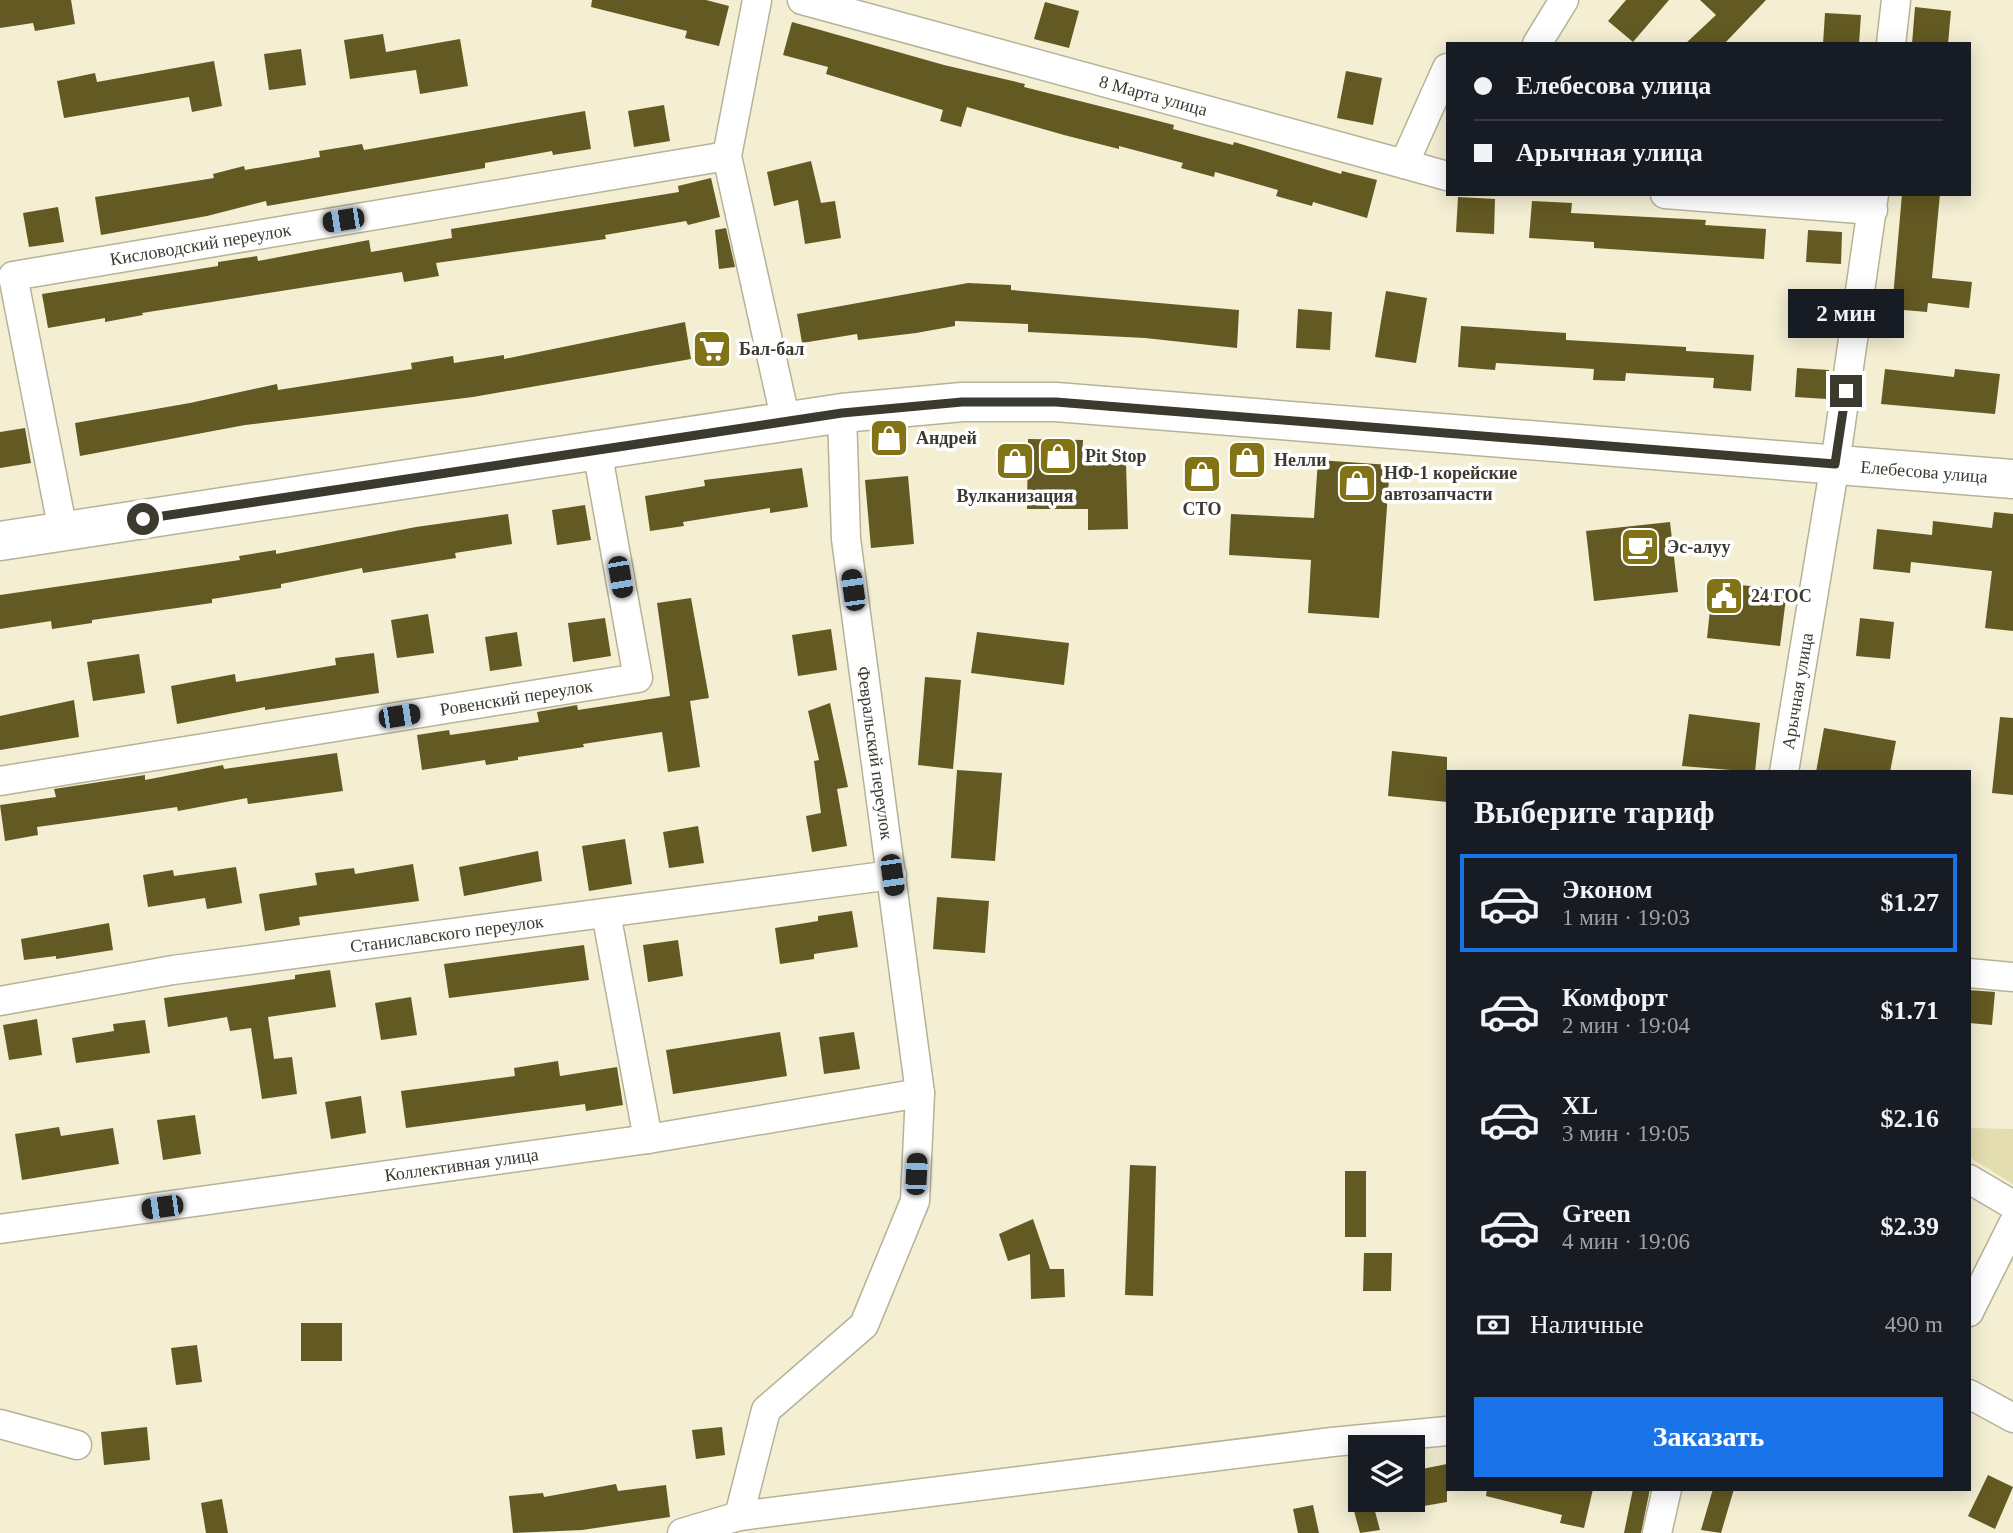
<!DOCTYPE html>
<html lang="ru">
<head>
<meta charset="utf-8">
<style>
	:root { --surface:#171b24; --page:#242831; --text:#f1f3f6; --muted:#9ea1a6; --line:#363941; --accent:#1a73e8 }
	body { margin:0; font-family:"Times New Roman",serif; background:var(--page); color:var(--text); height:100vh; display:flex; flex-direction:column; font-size:26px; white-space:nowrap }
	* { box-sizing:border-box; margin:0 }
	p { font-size:23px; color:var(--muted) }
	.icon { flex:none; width:38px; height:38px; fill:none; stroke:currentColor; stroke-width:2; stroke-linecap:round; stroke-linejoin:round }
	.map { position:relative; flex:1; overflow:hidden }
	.side { position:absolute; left:1446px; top:770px; width:525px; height:721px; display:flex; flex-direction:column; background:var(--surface); border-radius:0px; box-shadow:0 4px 18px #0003 }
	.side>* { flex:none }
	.hud { position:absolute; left:1446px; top:42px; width:525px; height:154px; border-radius:0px; box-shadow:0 4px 18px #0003; display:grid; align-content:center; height:154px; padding:0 28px; background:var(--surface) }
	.controls { position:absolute; left:1348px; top:1435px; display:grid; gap:14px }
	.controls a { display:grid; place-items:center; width:77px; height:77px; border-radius:0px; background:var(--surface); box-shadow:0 4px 18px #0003; font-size:35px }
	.end { position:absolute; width:32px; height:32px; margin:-16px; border:9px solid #3c3a2f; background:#fff; box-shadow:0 0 0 4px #fff }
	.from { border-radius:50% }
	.bubble { position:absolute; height:49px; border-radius:0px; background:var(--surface); box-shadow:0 4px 18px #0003; font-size:23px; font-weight:800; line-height:49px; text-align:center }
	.car { position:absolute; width:21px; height:42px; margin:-21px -10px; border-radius:9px; box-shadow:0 0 5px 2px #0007; background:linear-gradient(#222 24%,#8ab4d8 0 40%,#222 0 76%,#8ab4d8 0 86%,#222 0) }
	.hud b { display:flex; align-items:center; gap:24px; height:66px; font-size:26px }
	.hud b+b { border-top:2px solid var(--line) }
	.hud i { width:18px; height:18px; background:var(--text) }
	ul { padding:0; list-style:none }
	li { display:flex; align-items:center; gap:21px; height:98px; margin:0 14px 10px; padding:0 14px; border:4px solid transparent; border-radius:0px }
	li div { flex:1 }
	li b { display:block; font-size:26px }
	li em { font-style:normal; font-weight:800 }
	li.current { border-color:var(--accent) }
	li>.icon { width:63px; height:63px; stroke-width:1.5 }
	h2 { padding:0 28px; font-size:32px; line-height:84px }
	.pay { display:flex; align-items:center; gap:18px; height:77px; padding:0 28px; font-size:26px }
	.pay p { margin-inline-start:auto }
	.action { display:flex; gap:14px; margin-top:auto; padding:14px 28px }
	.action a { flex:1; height:80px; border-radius:0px; background:var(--accent); color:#fff; font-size:28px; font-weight:800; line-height:80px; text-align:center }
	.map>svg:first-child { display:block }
</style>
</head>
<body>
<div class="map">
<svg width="2013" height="1533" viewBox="0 0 2013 1533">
	<rect width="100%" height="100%" fill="#f4efd3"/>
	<path fill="#e4ddb0" d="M1969,1128L2013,1129V1184L1969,1157Z"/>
	<path fill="#635922" d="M0,0H71L75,24L35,31L33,23L0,28Z
		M592,0H706L729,6L719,46L685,38L687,31L591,7Z
		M1626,0H1669L1633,42L1608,21Z
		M1700,0H1766L1724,44H1685L1716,15Z
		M1045,2L1079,11L1069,48L1034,39Z
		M1915,7L1951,11L1948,44H1912Z
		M1825,13L1861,15L1859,44H1823Z
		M792,22L944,65L1025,84L1024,87L1143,117L1174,125L1173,129L1233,145L1234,142L1341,174L1342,171L1377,180L1367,218L1313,202L1312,206L1276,196L1278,190L1215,172L1214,177L1181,168L1183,163L1119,146V149L1064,135L967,107L961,127L940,121L943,110L826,74L828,67L783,55Z
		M383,34L386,52L460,39L468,86L420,94L416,70L350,79L344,40Z
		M301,49L306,85L269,90L264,54Z
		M214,61L222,106L192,112L189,97L64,118L57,81L95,73L97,82Z
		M1346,71L1382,78L1373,125L1337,118Z
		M664,105L670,141L634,147L628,111Z
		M585,111L591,149L553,155L552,151L485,163V168L267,206L266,201L207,216L101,235L95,197L214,178L213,174L244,166L245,170L320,157L319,151L362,144L364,150Z
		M811,161L821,203L835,201L841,238L805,244L798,200L774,206L767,172Z
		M711,178L720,217L688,225L686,221L605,235L606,239L436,263L439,276L404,282L402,272L142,313L143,315L105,322V318L48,328L42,294L218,266V262L257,256L258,261L369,240L371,252L452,238L451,229L679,192L678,186Z
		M1902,194H1940L1932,278L1972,282L1969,308L1928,303L1927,312L1892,309Z
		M1458,197L1495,199L1494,234L1456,232Z
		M1532,201L1572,203L1571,213L1706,220L1705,225L1766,229L1764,259L1594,248V242L1529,238Z
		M58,207L64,242L29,247L23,213Z
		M726,228L735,267L719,269L715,230Z
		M1808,230L1842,232L1841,264L1806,262Z
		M968,283L1011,285V290L1239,310L1237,348L1145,338L1028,332V324L955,321V326L916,333L858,340L857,334L802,343L797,314Z
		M1386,291L1427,298L1416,363L1375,357Z
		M1298,309L1332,312L1330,350L1296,348Z
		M685,322L691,359L473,397L245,425L80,456L75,423L190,403L277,384L278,390L412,369L411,363L453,356L454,363L504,355V359Z
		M1461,326L1566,333V340L1686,347V351L1754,355L1751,391L1713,388L1714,378L1626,373L1625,381L1593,380L1594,369L1496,363L1495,370L1458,367Z
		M1797,368L1829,370L1827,399L1795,397Z
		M1885,369L1954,377L1955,369L2000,374L1995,414L1881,404Z
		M25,428L31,463L0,468V432Z
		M1028,439L1083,440L1082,463H1126L1128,529L1088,530V509H1027Z
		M1318,460L1390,465L1379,618L1308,613L1311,560L1229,555L1231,514L1314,518Z
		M802,468L808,507L770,513V508L683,522L684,526L650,531L645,496L705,486L704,480Z
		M908,476L914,544L871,548L865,480Z
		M585,505L591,540L557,545L552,510Z
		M1994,512L2013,514V631L1985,628L1992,571L1911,562L1910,573L1873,569L1877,529L1932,535L1933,521L1992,528Z
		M508,514L512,544L455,553L456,558L363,573L362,568L281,584V588L212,599V603L92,620V623L52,629L51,621L0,629V595L240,560L239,556L276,550V554L416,527Z
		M1670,522L1678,592L1594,601L1586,531Z
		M1713,582L1787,590L1780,646L1707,638Z
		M691,598L709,698L690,701L700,767L668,772L662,732L583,744L584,747L518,757V760L486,765L485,760L422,770L417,735L449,730L450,735L539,722L537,712L577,705L578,710L670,696L657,603Z
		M428,614L434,653L397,658L391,620Z
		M605,618L611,656L573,662L568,623Z
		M1860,618L1894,622L1890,659L1856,656Z
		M831,629L837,670L798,676L792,635Z
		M517,632L522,666L490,671L485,637Z
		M977,632L1069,643L1064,685L971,673Z
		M374,653L379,693L265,710V707L177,724L171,686L235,674L236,682L336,665L335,658Z
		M139,654L145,693L93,701L87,662Z
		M925,677L961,680L953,769L918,765Z
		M74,700L79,737L0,750V716Z
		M830,703L848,787L837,789L847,846L812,852L806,816L821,813L814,761L819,760L808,711Z
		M1689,714L1760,723L1755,772L1682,766Z
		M2000,717L2013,718V795L1992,793Z
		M1824,728L1896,741L1890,772H1816Z
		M1392,751L1447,757V802L1388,796Z
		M337,753L343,791L248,804L247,798L178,811L177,807L116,816L37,827L38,835L5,841L0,805L56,797L54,789L145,775V780L223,765L224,769Z
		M957,770L1002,773L995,861L951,858Z
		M698,826L704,863L669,868L663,832Z
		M625,839L632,884L589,891L582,846Z
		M538,851L542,881L464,896L459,867Z
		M413,864L419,901L299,917L300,925L265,931L259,894L317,885L315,873L354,868L355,874Z
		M236,867L242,903L207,909L205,898L148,907L143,875L173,870L174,876Z
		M937,897L989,901L985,953L933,949Z
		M852,911L858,947L814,954V959L780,964L775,928L818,921V916Z
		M109,923L113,950L56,959V956L24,960L21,939Z
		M678,940L683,976L648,982L643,945Z
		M584,945L589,980L449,998L444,964Z
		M330,970L336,1007L268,1017L274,1059L292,1057L297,1094L262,1099L251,1028L230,1031L227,1017L168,1027L164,998L295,979V975Z
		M1969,990L1995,992L1992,1025L1969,1023Z
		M411,997L417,1035L381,1040L375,1003Z
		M37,1019L42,1055L9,1060L3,1025Z
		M145,1020L150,1053L76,1063L72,1038L114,1031L113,1024Z
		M780,1032L787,1076L673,1094L666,1050Z
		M854,1032L860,1069L824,1074L819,1037Z
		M558,1061L560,1076L617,1067L623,1105L586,1111L585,1104L406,1128L401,1091L515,1076L514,1068Z
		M361,1096L366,1133L331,1139L325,1102Z
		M195,1115L201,1154L163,1160L157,1120Z
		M59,1127L61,1136L113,1128L119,1164L22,1180L15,1134Z
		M1130,1165L1156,1166L1153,1296L1125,1295Z
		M1345,1171H1366V1237H1345Z
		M1033,1219L1050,1269H1064L1065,1297L1031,1299L1030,1254L1008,1261L999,1234Z
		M1364,1253H1392L1391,1291H1363Z
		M301,1323H342V1361H301Z
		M197,1345L202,1382L176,1385L171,1348Z
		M147,1427L150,1460L104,1465L101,1432Z
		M722,1427L725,1455L696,1459L692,1430Z
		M1447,1464V1502L1412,1508V1471Z
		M1988,1475L2013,1487L1995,1529L1968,1516Z
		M616,1484L618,1491L666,1485L670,1517L582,1530L513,1533L509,1496L543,1493L544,1497Z
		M1487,1489H1593L1584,1528L1560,1523L1562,1515L1486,1496Z
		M1633,1489H1650L1641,1533H1624Z
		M1713,1489H1734L1721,1533L1701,1530Z
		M222,1499L228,1533H206L201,1503Z
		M1351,1500H1372L1380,1530L1360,1533Z
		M1313,1505L1319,1533H1298L1293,1509Z"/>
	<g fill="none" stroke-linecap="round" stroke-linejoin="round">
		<g stroke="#b6b297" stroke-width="31">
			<g id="street">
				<path d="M757,0L727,156L786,422"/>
				<path id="s1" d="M802,0L1404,164L1447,68"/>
				<path d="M1537,44L1564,0"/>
				<path d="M1891,44L1896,0"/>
				<path d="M1404,164L1447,176"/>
				<path d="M1665,194L1873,210"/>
				<path id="s2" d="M63,531L13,276L727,156"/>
				<path id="s3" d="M1784,772L1835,464L1874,194"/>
				<path id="s4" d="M0,781L638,678L597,450"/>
				<path d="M606,913L648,1139"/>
				<path d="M1969,973L2013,977"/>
				<path id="s5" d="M0,1001L173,970L892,875"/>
				<path d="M1969,1179L2013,1205"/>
				<path id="s6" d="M0,1229L648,1139L920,1093"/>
				<path d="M1969,1312L2013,1224"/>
				<path d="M1969,1394L2013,1418"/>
				<path d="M0,1424L77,1445"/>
				<path d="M739,1516L766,1410L864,1325L915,1201L920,1093L846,539L842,413"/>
				<path d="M682,1533L739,1516L1332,1442L1447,1431"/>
				<path d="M1657,1533L1667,1489"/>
			</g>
		</g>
		<g stroke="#b6b297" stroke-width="41">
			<g id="primary">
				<path id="s7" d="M0,541L842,413L962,402H1056L2013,479"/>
			</g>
		</g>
		<use href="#street" stroke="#fff" stroke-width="28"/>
		<use href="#primary" stroke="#fff" stroke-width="38"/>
	</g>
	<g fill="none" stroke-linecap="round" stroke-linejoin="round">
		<path stroke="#3c3a2f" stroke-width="9" d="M143,519L842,413L962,402H1056L1835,464L1846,391"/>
	</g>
	<defs>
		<g id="supermarket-square" transform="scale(2.0125)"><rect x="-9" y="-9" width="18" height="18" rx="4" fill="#827416" stroke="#fff"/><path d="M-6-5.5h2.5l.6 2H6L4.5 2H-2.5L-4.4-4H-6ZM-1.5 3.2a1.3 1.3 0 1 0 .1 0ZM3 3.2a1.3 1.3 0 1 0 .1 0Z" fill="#fff"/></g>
		<g id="shop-square" transform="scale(2.0125)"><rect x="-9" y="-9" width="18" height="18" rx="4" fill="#827416" stroke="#fff"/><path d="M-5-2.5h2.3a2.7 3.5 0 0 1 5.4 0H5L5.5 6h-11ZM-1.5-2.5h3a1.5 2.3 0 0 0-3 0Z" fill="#fff"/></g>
		<g id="cafe-square" transform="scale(2.0125)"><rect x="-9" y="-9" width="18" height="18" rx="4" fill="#827416" stroke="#fff"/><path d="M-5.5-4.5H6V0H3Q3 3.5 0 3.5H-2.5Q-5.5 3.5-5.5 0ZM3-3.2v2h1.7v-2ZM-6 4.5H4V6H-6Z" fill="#fff"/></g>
		<g id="civic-square" transform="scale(2.0125)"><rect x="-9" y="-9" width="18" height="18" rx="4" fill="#827416" stroke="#fff"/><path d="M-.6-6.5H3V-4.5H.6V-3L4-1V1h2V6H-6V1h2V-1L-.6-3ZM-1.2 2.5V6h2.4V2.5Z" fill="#fff"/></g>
	</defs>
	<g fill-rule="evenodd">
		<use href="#supermarket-square" x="712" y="349"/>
		<use href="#shop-square" x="889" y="438"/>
		<use href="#shop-square" x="1058" y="456"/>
		<use href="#shop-square" x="1247" y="460"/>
		<use href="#shop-square" x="1015" y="461"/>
		<use href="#shop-square" x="1202" y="474"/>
		<use href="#shop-square" x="1357" y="483"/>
		<use href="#cafe-square" x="1640" y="547"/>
		<use href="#civic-square" x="1724" y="596"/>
	</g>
	<g text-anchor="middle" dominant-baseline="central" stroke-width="7" stroke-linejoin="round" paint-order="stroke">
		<g font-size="18" fill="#3c3a2f" stroke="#fff">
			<text stroke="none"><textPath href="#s1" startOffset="364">8 Марта улица</textPath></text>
			<text stroke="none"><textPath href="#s2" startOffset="450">Кисловодский переулок</textPath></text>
			<text stroke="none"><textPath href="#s7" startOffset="1937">Елебесова улица</textPath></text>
			<text stroke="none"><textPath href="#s3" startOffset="82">Арычная улица</textPath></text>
			<text stroke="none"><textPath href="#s4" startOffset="523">Ровенский переулок</textPath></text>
			<text transform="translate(875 753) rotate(82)">Февральский переулок</text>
			<text stroke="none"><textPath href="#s5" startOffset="452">Станиславского переулок</textPath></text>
			<text stroke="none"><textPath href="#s6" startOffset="466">Коллективная улица</textPath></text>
		</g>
		<g font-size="18" font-weight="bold" fill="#3c3a2f" stroke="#fff" text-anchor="start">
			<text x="739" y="349">Бал-бал</text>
			<text x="916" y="438">Андрей</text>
			<text x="1085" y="456">Pit Stop</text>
			<text x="1274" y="460">Нелли</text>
			<text x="1384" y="473">НФ-1 корейские<tspan x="1384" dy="21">автозапчасти</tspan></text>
			<text x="1015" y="496" text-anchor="middle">Вулканизация</text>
			<text x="1202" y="509" text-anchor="middle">СТО</text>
			<text x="1667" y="547">Эс-алуу</text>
			<text x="1751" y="596">24 ГОС</text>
		</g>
	</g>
</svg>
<div class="controls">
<a><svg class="icon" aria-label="layers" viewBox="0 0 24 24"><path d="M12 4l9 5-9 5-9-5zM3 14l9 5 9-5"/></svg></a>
</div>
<i class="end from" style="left:143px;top:519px"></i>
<i class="end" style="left:1846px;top:391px"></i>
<div class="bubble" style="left:1788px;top:289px;width:116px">2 мин</div>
<i class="car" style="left:343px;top:220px;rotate:261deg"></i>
<i class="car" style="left:620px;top:577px;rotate:170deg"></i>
<i class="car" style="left:853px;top:590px;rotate:352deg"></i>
<i class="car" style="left:399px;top:716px;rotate:81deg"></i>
<i class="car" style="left:892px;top:875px;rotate:172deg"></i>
<i class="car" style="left:916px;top:1174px;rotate:3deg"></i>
<i class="car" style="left:162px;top:1207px;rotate:262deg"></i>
<div class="hud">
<b><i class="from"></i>Елебесова улица</b>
<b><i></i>Арычная улица</b>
</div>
<section class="side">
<h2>Выберите тариф</h2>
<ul>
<li class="current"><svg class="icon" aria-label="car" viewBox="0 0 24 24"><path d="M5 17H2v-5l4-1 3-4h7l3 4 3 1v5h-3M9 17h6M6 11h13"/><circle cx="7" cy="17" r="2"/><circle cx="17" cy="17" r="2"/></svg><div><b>Эконом</b><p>1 мин · 19:03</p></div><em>$1.27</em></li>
<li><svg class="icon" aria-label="car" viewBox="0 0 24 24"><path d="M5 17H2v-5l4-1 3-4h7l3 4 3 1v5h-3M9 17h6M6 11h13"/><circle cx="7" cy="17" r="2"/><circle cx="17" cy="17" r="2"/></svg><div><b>Комфорт</b><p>2 мин · 19:04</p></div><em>$1.71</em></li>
<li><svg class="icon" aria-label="car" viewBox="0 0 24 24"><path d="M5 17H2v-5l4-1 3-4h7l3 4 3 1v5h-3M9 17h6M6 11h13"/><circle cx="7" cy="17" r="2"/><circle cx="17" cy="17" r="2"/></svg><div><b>XL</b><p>3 мин · 19:05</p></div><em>$2.16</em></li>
<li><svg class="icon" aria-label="car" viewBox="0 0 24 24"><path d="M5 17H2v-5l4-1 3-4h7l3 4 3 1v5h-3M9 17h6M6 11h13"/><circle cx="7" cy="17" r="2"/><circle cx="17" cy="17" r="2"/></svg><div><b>Green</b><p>4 мин · 19:06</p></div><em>$2.39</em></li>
</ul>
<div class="pay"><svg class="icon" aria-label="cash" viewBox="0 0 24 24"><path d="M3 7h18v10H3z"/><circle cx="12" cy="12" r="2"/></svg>Наличные<p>490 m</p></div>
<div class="action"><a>Заказать</a></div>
</section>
</div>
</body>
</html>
